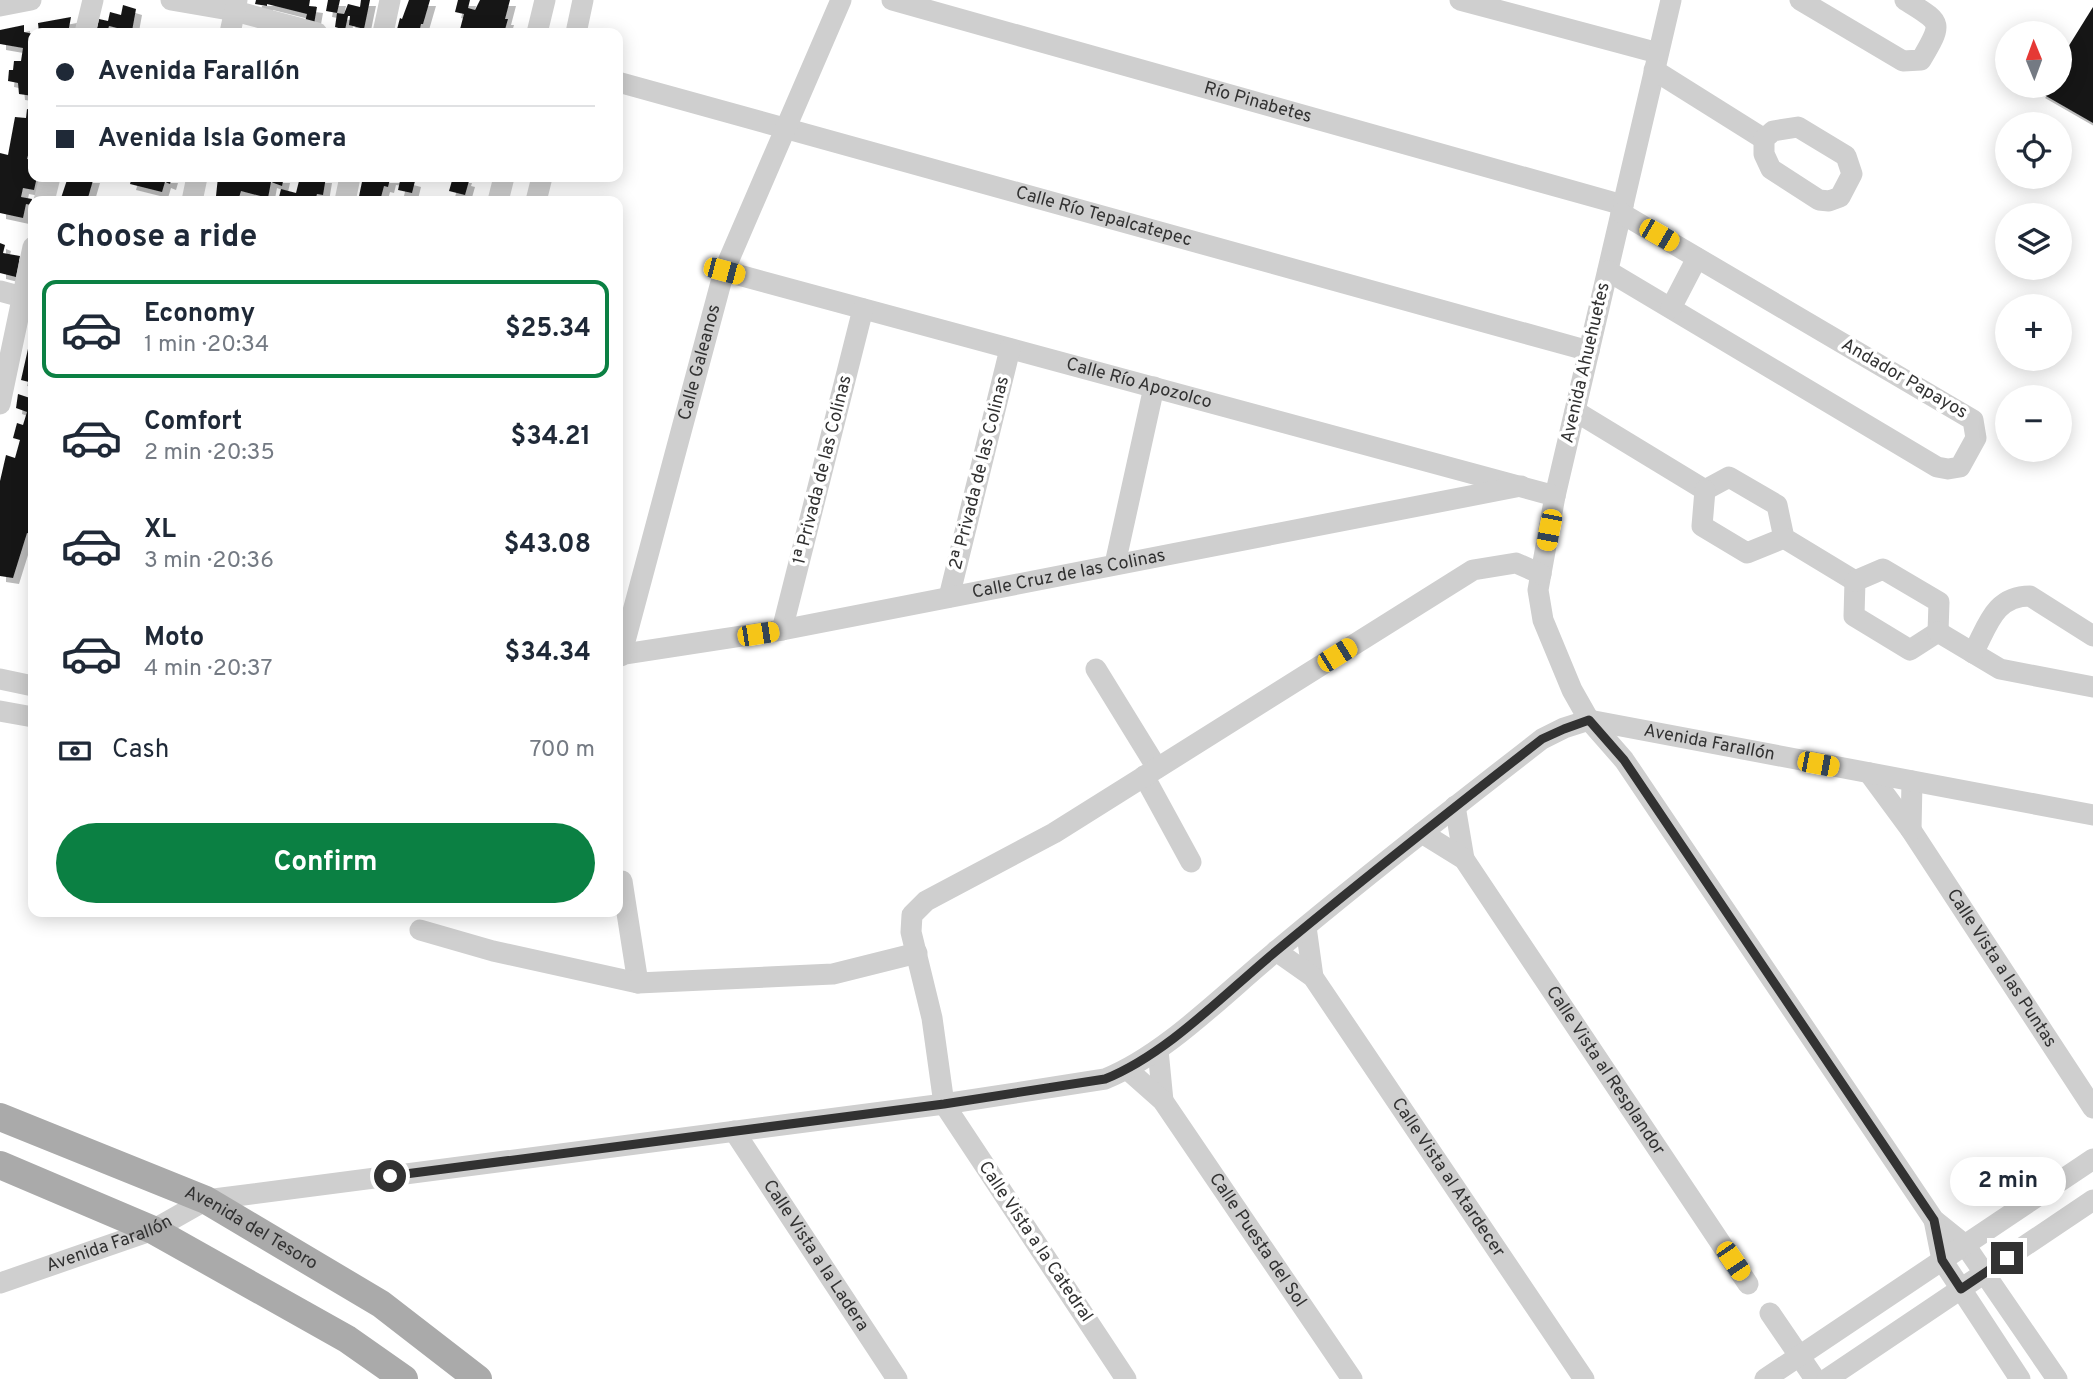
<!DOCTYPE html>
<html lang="en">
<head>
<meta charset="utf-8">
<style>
	:root { --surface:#fff; --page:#f6f6f7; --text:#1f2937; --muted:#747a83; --line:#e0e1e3; --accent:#0b8043 }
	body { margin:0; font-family:Overpass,sans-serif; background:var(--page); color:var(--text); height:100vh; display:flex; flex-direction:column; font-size:26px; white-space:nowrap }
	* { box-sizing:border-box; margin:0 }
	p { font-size:23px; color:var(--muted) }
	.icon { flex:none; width:38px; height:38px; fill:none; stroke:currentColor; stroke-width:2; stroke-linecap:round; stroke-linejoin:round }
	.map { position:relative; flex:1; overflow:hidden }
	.panel { position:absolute; left:28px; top:196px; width:595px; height:721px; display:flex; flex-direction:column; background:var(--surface); border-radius:14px; box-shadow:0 4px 18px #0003 }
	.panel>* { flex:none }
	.hud { position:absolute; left:28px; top:28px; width:595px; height:154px; border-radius:14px; box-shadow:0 4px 18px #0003; display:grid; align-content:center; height:154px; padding:0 28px; background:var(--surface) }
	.needle { width:46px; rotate:359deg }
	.buttons { position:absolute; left:1995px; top:21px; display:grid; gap:14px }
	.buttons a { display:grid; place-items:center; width:77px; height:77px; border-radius:50%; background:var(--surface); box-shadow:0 4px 18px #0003; font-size:35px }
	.end { position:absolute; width:32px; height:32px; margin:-16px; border:9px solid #323232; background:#fff; box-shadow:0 0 0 4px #fff }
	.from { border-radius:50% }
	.bubble { position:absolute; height:49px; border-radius:24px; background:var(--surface); box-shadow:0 4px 18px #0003; font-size:23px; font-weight:700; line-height:49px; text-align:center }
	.car { position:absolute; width:21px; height:42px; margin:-21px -10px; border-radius:9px; box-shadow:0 0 5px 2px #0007; background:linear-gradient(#f5c518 24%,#345 0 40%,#f5c518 0 76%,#345 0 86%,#f5c518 0) }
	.hud b { display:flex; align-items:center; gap:24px; height:66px; font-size:26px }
	.hud b+b { border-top:2px solid var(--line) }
	.hud i { width:18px; height:18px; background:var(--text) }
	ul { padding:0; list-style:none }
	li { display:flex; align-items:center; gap:21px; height:98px; margin:0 14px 10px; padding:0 14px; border:4px solid transparent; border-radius:14px }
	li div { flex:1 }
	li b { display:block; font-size:26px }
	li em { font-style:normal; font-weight:700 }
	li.active { border-color:var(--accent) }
	li>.icon { width:63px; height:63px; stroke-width:1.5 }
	h2 { padding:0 28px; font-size:32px; line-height:84px }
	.pay { display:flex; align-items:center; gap:18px; height:77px; padding:0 28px; font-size:26px }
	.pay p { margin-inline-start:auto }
	.cta { display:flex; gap:14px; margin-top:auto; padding:14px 28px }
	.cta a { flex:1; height:80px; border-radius:42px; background:var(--accent); color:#fff; font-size:28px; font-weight:700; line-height:80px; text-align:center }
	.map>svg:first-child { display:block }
</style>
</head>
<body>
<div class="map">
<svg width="2093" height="1379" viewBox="0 0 2093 1379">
	<defs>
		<filter id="shadow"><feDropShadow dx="6" dy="6" stdDeviation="0" flood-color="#0004"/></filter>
	</defs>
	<rect width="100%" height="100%" fill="#fff"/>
	<path fill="#191919" filter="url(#shadow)" d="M256,0H310L309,6L317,7L314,24L305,22L307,14L267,4V6L255,4Z
		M328,0H340L337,13L344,14L348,4L360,7L361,0H370L364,29L349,25L350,16H348L345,30L335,27L337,13L326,11Z
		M409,0H430L423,24H421L419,33H396L400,18L402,19Z
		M458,0H470L468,8L475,10L480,0H510L505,19H508L504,33L497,31V33H459L464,14L455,12Z
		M123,5L136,9L132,31L137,33H116L117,28L109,26L107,33H96L99,19L108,21L110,12L121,15Z
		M2093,7V123L2039,92L2044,86H2060V60Z
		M71,17L68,33H39L38,23Z
		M24,25V32L33,34V96L19,94L18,83L8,81L9,70H13L14,61H21L23,48L0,44V30Z
		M27,109L33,110V153L29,152L27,159L33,160V177H37L34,190L23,188L21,197L32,199L31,205L26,204L23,218L0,213V153L8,155L15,117L26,118Z
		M68,177H94L87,201H60Z
		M132,177H172L170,184L165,182L162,192L130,184Z
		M218,177H284L282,186L271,182L268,198L241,191L238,201H223L224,198L216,196Z
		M300,177H326L323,195L317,194L315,201H278L281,189L296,193Z
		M363,177H400L415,181L412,193L398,190L400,181L390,179L388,187L384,186L380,201H358Z
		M453,177H466L465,180L469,181L465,195L449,191Z
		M0,243L5,245L3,253L20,256L16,277L0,273Z
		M32,331H33V383L21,380Z
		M18,394L33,399V527L31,534L27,533L13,578L0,576V481L6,455L15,458L20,440L13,438L17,423L23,425L27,412L16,408Z"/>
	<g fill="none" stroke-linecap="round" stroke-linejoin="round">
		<g stroke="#cfcfcf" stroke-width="21">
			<path d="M171,0L235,11L317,33"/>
			<path id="s1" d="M892,0L1623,205"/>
			<path d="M1460,0L1658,53"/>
			<path d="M1671,0L1555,496L1538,590L1543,620L1572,690L1589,720L1624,760L1934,1220L1965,1245L2057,1379"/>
			<path d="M1800,0L1903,61L1921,60C1944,21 1942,23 1905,0"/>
			<path d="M0,6L31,0"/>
			<path d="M85,33L93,0"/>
			<path d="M230,33L237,0"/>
			<path d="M383,33L390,0"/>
			<path d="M537,33L545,0"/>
			<path d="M576,33L583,0"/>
			<path d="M1654,70L1764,139"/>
			<path id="s2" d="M618,82L1589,351"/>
			<path d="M1798,127L1846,156L1852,174L1840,197L1829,201L1819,200L1771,169L1764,154V139L1773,131Z"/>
			<path d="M44,201L50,177"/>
			<path d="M192,201L197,177"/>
			<path d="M345,201L350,177"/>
			<path d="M498,201L504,177"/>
			<path d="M536,201L542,177"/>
			<path id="s3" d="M724,271L1555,496"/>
			<path d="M1608,271L1937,467L1948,469L1960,467L1976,438L1973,420L1621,213"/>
			<path d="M0,291L33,300"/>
			<path d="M1671,308L1697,258"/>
			<path d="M0,404L33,247"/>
			<path d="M1575,411L1705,490"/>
			<path d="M1705,490L1729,477L1777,505L1784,538L1855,581"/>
			<path d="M1705,490L1702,526L1747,553L1784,538"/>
			<path d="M1115,564L1154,387"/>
			<path d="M1855,581L1854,616L1910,650L1938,632"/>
			<path d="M1855,581L1883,569L1939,602L1938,632"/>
			<path d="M949,597L1010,349"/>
			<path d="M782,630L863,309"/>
			<path d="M1938,632L2000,669L2093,687"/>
			<path d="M1973,653C1988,626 1994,596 2030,596L2093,636"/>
			<path id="s4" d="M618,655L782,630L1521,486"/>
			<path id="s5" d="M621,656L724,271L841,0"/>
			<path d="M1096,669L1157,768"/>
			<path d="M0,679L33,686"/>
			<path d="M0,711L33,717"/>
			<path id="s6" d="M1869,773L1911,830L2093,1108"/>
			<path d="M1144,776L1191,862"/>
			<path d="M1455,806L1464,859"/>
			<path d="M1911,830L1912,781"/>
			<path id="s7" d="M1422,833L1464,859L1748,1284"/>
			<path d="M622,881L638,983"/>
			<path d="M1306,927L1313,977"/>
			<path d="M420,930L493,951L638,983L833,974L917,953"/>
			<path id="s8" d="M1276,951L1313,977L1584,1379"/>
			<path d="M1158,1050L1163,1101"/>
			<path id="s9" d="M1128,1070L1163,1101L1352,1379"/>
			<path id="s10" d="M734,1131L897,1379"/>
			<path d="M1934,1220L1942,1260L2020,1379"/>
			<path id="s11" d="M0,1283L153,1230L206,1200L944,1104L1105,1079C1165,1055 1224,994 1275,952C1362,879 1452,809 1542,739L1564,728L1589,720L2093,815"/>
			<path d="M1770,1313L1815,1379"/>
			<path d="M1126,1379L944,1104L932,1018L911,932L912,915L926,901L1054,833L1473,570L1516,563L1541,574"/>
			<path d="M1765,1379L2093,1159"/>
			<path d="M1827,1379L2093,1200"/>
		</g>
		<g stroke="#aaa" stroke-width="28">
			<path id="s12" d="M0,1117L206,1200L381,1304L478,1379"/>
			<path d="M0,1165L153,1230L347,1339L404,1379"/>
		</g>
	</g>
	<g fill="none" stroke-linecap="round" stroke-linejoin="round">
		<path stroke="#323232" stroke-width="9" d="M390,1176L944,1104L1105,1079C1167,1054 1223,995 1275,952C1363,879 1452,809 1542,739L1564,729L1589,720L1624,760L1934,1220L1942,1260L1961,1289L2007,1258"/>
	</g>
	<g text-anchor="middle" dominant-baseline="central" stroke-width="7" stroke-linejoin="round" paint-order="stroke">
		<g font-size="18" fill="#323232" stroke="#fff">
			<text stroke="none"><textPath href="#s1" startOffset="380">Río Pinabetes</textPath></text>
			<text stroke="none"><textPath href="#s2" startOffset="504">Calle Río Tepalcatepec</textPath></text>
			<text stroke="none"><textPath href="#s5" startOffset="304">Calle Galeanos</textPath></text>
			<text transform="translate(1586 363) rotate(-77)">Avenida Ahuehuetes</text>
			<text transform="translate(1904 379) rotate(30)">Andador Papayos</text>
			<text stroke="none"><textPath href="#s3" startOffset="430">Calle Río Apozolco</textPath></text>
			<text transform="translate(823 470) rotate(-76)">1ª Privada de las Colinas</text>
			<text transform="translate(980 473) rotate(-76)">2ª Privada de las Colinas</text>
			<text stroke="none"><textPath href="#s4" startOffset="458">Calle Cruz de las Colinas</textPath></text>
			<text stroke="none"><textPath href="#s11" startOffset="1858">Avenida Farallón</textPath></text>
			<text stroke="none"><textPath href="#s6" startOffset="236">Calle Vista a las Puntas</textPath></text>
			<text stroke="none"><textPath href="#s7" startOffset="304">Calle Vista al Resplandor</textPath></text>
			<text stroke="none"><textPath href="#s8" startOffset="287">Calle Vista al Atardecer</textPath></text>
			<text stroke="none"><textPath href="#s12" startOffset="275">Avenida del Tesoro</textPath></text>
			<text stroke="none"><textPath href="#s9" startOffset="215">Calle Puesta del Sol</textPath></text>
			<text transform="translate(1035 1242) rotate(56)">Calle Vista a la Catedral</text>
			<text stroke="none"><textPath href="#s11" startOffset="116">Avenida Farallón</textPath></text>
			<text stroke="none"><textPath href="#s10" startOffset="149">Calle Vista a la Ladera</textPath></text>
		</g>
	</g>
</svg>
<div class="buttons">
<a><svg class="needle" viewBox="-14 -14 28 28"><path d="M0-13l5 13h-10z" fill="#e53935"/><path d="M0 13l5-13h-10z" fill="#747a83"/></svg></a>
<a><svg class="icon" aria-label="locate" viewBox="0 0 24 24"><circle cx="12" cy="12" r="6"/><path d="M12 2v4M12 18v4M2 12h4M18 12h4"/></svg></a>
<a><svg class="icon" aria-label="layers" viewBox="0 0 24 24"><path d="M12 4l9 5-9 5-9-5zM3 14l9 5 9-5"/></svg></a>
<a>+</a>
<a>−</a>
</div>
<i class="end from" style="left:390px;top:1176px"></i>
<i class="end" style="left:2007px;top:1258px"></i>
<div class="bubble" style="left:1950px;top:1157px;width:116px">2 min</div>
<i class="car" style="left:1659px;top:235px;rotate:120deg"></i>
<i class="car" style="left:724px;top:271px;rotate:105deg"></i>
<i class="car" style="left:1549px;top:530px;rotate:191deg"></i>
<i class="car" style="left:758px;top:634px;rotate:81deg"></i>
<i class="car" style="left:1337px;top:655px;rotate:58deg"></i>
<i class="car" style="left:1818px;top:764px;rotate:101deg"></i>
<i class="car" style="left:1733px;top:1261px;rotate:146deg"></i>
<div class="hud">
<b><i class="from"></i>Avenida Farallón</b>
<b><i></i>Avenida Isla Gomera</b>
</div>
<section class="panel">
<h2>Choose a ride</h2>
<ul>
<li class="active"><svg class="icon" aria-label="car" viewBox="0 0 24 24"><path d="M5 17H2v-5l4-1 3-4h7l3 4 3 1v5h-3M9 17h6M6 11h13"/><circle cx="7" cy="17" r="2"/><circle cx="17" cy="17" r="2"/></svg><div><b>Economy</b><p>1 min · 20:34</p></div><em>$25.34</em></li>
<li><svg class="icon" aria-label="car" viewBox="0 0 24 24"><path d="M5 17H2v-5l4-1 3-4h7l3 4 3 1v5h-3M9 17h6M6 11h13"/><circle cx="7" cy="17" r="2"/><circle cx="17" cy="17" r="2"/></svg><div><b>Comfort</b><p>2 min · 20:35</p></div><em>$34.21</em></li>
<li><svg class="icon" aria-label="car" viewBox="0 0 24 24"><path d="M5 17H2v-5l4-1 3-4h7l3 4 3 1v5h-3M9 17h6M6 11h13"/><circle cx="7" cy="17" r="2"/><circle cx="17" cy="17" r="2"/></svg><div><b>XL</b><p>3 min · 20:36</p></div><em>$43.08</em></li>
<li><svg class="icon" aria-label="car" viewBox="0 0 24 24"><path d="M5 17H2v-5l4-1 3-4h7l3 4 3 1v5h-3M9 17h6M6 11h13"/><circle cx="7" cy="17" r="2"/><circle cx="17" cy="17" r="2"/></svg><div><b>Moto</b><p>4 min · 20:37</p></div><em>$34.34</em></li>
</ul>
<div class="pay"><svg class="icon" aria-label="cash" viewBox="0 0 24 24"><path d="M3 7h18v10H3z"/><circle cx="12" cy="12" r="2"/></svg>Cash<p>700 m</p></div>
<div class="cta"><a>Confirm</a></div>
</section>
</div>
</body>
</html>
